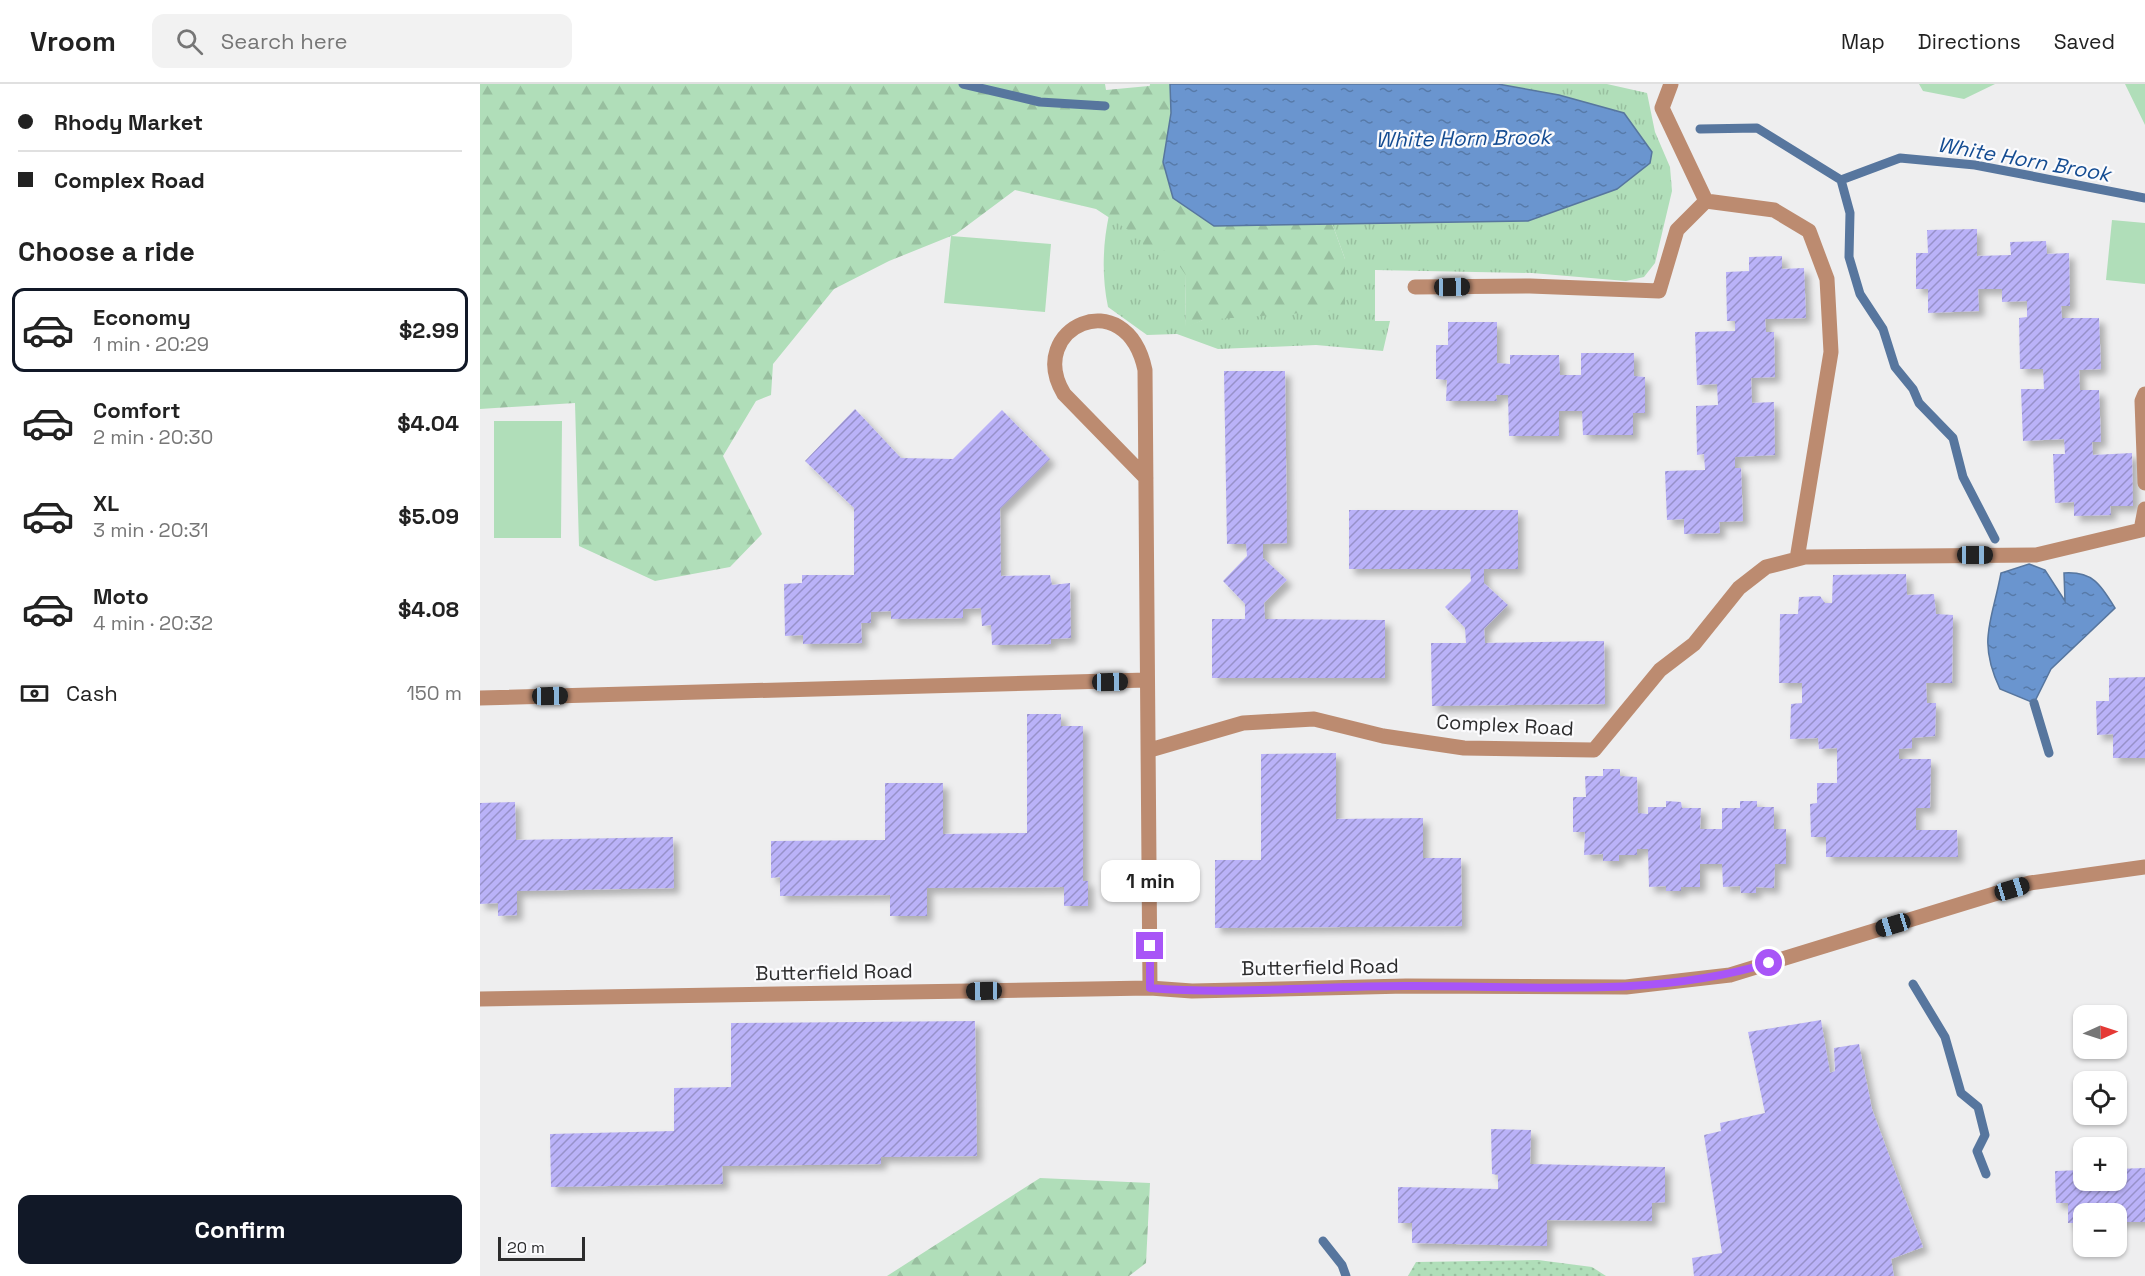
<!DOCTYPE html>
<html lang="en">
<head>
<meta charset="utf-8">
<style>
	:root { --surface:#fff; --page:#f2f2f2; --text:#222; --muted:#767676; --line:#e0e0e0; --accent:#111827 }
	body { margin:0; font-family:"Space Grotesk",sans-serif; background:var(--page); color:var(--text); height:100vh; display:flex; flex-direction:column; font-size:22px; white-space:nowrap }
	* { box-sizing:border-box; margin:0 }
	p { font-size:20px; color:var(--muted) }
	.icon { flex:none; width:33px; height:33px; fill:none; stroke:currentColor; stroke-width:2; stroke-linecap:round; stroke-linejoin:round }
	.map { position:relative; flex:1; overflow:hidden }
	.sheet { display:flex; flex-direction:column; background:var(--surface); width:480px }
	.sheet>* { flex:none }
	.hud { display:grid; align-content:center; height:132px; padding:0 18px; background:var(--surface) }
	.needle { width:39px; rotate:87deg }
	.tools { position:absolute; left:1593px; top:921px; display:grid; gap:12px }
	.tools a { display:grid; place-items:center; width:54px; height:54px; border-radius:12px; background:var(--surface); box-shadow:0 2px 4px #0004; font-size:30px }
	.scale { position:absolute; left:18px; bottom:15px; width:87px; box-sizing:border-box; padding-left:6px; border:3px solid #2c2c2d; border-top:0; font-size:16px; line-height:21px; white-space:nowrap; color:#2c2c2d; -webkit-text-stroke:4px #fbfbfd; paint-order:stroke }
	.end { position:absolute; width:27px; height:27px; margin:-14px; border:8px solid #a855f7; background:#fff; box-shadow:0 0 0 3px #fff }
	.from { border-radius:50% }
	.bubble { position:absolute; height:42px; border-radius:12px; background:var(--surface); box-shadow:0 2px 4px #0004; font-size:20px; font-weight:600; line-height:42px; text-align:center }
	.car { position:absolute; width:18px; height:36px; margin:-18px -9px; border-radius:8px; box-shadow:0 0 4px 2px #0007; background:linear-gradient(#222 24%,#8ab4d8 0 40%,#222 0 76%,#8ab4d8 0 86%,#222 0) }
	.hud b { display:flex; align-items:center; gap:21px; height:57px; font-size:22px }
	.hud b+b { border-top:2px solid var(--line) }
	.hud i { width:15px; height:15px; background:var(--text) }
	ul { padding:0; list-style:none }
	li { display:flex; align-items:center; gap:18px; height:84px; margin:0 12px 9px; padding:0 6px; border:3px solid transparent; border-radius:12px }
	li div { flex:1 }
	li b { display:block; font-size:22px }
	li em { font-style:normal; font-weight:600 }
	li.on { border-color:var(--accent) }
	li>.icon { width:54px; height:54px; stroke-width:1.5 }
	h2 { padding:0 18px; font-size:27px; line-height:72px }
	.pay { display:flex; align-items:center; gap:15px; height:66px; padding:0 18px; font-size:22px }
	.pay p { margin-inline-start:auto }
	.button { display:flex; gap:12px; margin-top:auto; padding:12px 18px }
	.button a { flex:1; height:69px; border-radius:12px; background:var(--accent); color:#fff; font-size:24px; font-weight:600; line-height:69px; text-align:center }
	header { display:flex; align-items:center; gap:36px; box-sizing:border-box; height:84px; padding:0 30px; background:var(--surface); border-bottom:2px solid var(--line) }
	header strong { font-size:28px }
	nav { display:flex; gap:33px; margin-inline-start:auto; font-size:21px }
	.search { width:420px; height:54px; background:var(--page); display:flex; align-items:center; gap:15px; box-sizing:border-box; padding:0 21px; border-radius:12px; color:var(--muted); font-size:22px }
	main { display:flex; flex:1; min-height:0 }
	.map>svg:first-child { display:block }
</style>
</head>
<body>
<header>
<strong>Vroom</strong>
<div class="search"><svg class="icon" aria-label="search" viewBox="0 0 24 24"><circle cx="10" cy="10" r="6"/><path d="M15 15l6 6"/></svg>Search here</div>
<nav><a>Map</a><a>Directions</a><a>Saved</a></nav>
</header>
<main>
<section class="sheet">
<div class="hud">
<b><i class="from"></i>Rhody Market</b>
<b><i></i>Complex Road</b>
</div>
<h2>Choose a ride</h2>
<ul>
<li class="on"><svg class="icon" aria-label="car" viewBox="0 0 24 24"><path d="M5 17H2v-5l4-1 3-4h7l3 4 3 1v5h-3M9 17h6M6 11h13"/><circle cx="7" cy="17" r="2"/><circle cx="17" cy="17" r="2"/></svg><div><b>Economy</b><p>1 min · 20:29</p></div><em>$2.99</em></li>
<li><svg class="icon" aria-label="car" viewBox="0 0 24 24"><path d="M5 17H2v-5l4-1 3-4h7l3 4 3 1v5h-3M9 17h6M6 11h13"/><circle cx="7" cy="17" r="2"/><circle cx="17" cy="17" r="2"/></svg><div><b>Comfort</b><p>2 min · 20:30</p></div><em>$4.04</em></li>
<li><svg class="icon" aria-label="car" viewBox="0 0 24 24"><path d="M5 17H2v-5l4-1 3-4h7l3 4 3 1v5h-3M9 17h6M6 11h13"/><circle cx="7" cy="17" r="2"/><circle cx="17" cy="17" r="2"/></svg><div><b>XL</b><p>3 min · 20:31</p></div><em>$5.09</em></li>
<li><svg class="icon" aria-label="car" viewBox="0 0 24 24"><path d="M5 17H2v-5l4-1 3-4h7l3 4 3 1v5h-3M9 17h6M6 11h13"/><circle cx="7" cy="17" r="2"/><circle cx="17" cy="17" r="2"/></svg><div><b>Moto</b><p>4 min · 20:32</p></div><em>$4.08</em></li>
</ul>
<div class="pay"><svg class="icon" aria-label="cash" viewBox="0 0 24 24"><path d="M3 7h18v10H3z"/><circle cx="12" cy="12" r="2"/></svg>Cash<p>150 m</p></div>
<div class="button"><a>Confirm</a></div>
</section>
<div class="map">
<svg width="1665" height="1192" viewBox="0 0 1665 1192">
	<defs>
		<pattern id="grass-tufts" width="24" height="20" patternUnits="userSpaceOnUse" patternTransform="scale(1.5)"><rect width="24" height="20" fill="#b0deb9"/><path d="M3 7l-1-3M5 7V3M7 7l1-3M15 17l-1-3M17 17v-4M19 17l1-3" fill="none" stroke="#98bf9f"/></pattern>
		<pattern id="forest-firs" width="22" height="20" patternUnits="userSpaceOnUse" patternTransform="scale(1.5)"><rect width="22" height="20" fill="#b0deb9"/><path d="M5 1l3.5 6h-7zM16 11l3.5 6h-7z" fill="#98bf9f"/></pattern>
		<pattern id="park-dots" width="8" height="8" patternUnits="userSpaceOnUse" patternTransform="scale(1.5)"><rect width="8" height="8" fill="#b0deb9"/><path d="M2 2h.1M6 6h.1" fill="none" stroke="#98bf9f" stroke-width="1.8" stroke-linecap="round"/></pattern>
		<pattern id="water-ripples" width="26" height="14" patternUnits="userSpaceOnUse" patternTransform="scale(1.5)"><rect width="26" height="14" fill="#6a95cf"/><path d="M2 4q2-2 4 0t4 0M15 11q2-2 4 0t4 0" fill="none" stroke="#577aa8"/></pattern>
		<pattern id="building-hatch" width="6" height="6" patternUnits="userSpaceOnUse" patternTransform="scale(1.5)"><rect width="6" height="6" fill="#bab2f8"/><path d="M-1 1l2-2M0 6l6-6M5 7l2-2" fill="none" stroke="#9791c9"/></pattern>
		<filter id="shadow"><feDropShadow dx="5.5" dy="5.5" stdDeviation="3" flood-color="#0004"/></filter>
	</defs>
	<rect width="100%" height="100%" fill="#eeeeef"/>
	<path fill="url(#grass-tufts)" d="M670,0H690L691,29L683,78L705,189L706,243L865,175L852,139L1048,137L1079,11L1018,0H1127L1167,9L1175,48L1190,83L1192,107L1175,179L1164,193L1146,197L1052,189L895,186V237H910L903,267L836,261L738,265L697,250L667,251L628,223C612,145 644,81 669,8Z"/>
	<path fill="url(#forest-firs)" d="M0,0H625L626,6L690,0L691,29L683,78L734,142L852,139L865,175V226L723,236L706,244L705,190L690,168L663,162L662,155L616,125L535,106L476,150L409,177L354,205L293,280L291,311L276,317L243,372L282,450L250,483L175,497L99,462L95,319L0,325Z
		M560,1094L670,1099L666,1179L649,1192H407Z"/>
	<path fill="url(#park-dots)" d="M1058,1176L1112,1183L1126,1192H928L936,1178Z"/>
	<path fill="#b0deb9" d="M1439,0H1515L1484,15L1443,7Z
		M1645,0H1665V41Z
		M1632,136L1665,139V200L1626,196Z
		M471,152L571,160L565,228L464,219Z
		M14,337H82L81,454H14Z"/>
	<path fill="url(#water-ripples)" stroke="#57769e" stroke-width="1.5" d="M690,0H1018L1079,11L1144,29L1172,68L1170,79L1137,105L1048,137L734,142L693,114L683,78L691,29Z
		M1549,480L1565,486L1585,517L1584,489C1613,487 1621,501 1635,524L1571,585L1554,619L1520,605C1497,556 1512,538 1521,489Z"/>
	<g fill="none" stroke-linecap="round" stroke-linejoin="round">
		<path stroke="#57769e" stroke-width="9" d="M483,0L560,18L625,22
			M1220,45L1277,44L1361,96L1420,74L1495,81L1665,114
			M1361,96L1370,129L1369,173L1380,210L1403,245L1415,283L1433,305L1439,319L1473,354L1483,393L1515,455
			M1554,619L1569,669
			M1433,900L1465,953L1481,1009L1498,1023L1505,1051L1497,1067L1506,1090
			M843,1157L862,1181L866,1192"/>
	</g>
	<path fill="url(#building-hatch)" filter="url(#shadow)" d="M1497,145V172L1531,171L1530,158L1566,157L1567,170L1589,169L1590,222H1581L1582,234H1619L1621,285L1599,286L1600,306H1619L1621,358H1612L1613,371L1652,369L1653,422H1630L1631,431L1594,432V418L1575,419L1573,370H1585L1584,355L1543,357L1541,305H1564L1563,285H1540L1539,234L1547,233V217L1522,218V205H1498L1499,227L1448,229V205H1436V169H1448L1447,146Z
		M1302,172V185L1324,184L1326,234L1285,235L1286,248H1294L1295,293L1271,294L1272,319L1294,318L1295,371L1255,373V384H1261L1263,437L1239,438L1240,449L1204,450V435L1187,436L1185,387L1225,386L1224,370L1217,371L1216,322L1238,321L1237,300L1217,301L1215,248L1255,247V237H1247L1246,188L1269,187V173Z
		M968,238H1017V279L1030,280V271H1079L1080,291H1101V269H1154V292L1165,293V329H1153V351H1103L1102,327H1079V352H1029L1028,311H1016L1017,317H966L967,296L956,295V261H968Z
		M744,287H805L807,459L783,460V474L807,496L784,519L785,535L905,536V594H732V535H765V520L743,497L767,472L766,460H747Z
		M375,325L421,374L473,375L522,326L570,375L520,425L521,492L570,491L572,501L590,499L591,554L571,555V560L512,561L511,541L502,542L501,524L483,525V534L411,535V527L391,528V539H381L382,559L323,560V551L305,552L304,500L322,499V491H374V424L325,377Z
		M869,426H1038V485H1004V499L1028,521L1004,545L1005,559L1124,557L1125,620L952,622L951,559H986L985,544L965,523L991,497L990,485H869Z
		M1426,490L1427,511L1454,510L1456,530L1473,531L1472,599H1446L1447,619H1456L1455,652L1432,654V664L1419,665V675H1451L1450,724H1436V746H1477L1478,773H1346V753H1331L1330,720L1337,719V699H1357V664L1339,665L1338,654L1310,655L1311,620L1322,619V599H1299L1300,530H1318L1319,513L1340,512L1345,519H1352L1353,491Z
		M1665,593V674H1633V650L1617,651L1616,617H1629V594Z
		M547,630H581V642H603V797H608V822H584V803L447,804V832H410V811L300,812V793L291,794V757L405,756V699H463V750L547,749Z
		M856,669V735L943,734V774H981L982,842L735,844V776H781V670Z
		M1123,685H1140V692L1157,693L1158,729L1168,730V723H1186V717L1201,718L1202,724H1221L1220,745H1242V724H1260V717H1277V723H1294V745H1306V780H1295L1294,804L1276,803V809H1261L1260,802L1243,803L1242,780H1220V803H1201V807H1186V802L1169,803L1168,765H1157V771H1139V777H1123V770L1104,771L1105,748H1093V713H1106L1105,692H1123Z
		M35,718L36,756L193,753L194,804L37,807V831L18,832V819L0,820V719Z
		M1341,936L1350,989L1355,987L1354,964L1379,960L1392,1025L1443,1163L1411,1175L1414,1192H1214L1212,1174L1242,1169L1224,1051L1241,1047L1240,1039L1285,1029L1268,948Z
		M495,937L497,1072L401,1073V1080L242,1082L243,1100L71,1103L70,1050L194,1047V1004L251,1003V939Z
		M1011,1045L1051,1046L1050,1080L1185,1083V1118L1172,1119V1137L1067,1136V1162L932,1159V1139H918V1103L1018,1105V1091L1012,1090Z
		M1665,1084V1138H1636V1130H1604V1139H1588V1119H1576L1575,1087L1604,1086V1096H1636V1085Z"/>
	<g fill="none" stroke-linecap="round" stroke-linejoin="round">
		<path stroke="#bc8b70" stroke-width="15" d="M1191,0L1182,24L1226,117
			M935,203L1050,202L1179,207L1197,146L1226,117L1294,126L1329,147L1347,195L1351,268L1317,475
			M1665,310L1662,317L1665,399
			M666,394L584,310C544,244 646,197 665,286L670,904
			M0,614L667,596
			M670,666L763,639L834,635L903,652L984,664L1114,666L1180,586L1214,560L1259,504L1286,483L1325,473L1556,471L1661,446L1665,425
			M0,915L670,904L712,907L926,902L1146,903L1250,891L1550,799L1665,783"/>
	</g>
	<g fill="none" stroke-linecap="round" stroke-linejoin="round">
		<path stroke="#a855f7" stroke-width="8" d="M670,862V904C754,911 840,902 924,902C1046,901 1171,915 1289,879"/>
	</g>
	<g text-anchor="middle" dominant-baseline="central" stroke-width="4.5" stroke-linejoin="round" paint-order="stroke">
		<g font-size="20" fill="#2c2c2d" stroke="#fbfbfd">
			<text transform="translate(1025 641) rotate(3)">Complex Road</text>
			<text transform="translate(840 883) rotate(-1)">Butterfield Road</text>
			<text transform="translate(354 888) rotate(-1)">Butterfield Road</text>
		</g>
		<g font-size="21" font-style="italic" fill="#144c92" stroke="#fbfbfd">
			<text transform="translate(983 54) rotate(-1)">White Horn Brook</text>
			<text transform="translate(1544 75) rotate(10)">White Horn Brook</text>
		</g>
	</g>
</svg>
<div class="tools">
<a><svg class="needle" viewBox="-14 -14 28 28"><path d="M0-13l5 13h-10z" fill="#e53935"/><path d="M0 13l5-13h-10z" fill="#767676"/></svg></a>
<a><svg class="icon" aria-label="locate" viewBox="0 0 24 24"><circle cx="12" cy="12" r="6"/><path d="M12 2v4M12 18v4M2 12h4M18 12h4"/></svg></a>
<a>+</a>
<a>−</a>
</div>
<div class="scale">20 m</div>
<i class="end from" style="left:1289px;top:879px"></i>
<i class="end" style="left:670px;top:862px"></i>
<div class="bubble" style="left:621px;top:776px;width:99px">1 min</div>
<i class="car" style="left:972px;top:203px;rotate:89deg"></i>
<i class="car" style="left:1495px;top:471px;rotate:90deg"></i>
<i class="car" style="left:630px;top:598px;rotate:89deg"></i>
<i class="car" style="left:70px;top:612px;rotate:89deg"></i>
<i class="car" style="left:1532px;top:805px;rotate:73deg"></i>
<i class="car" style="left:1413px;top:841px;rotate:253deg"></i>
<i class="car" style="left:504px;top:907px;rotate:269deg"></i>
</div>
</main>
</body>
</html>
